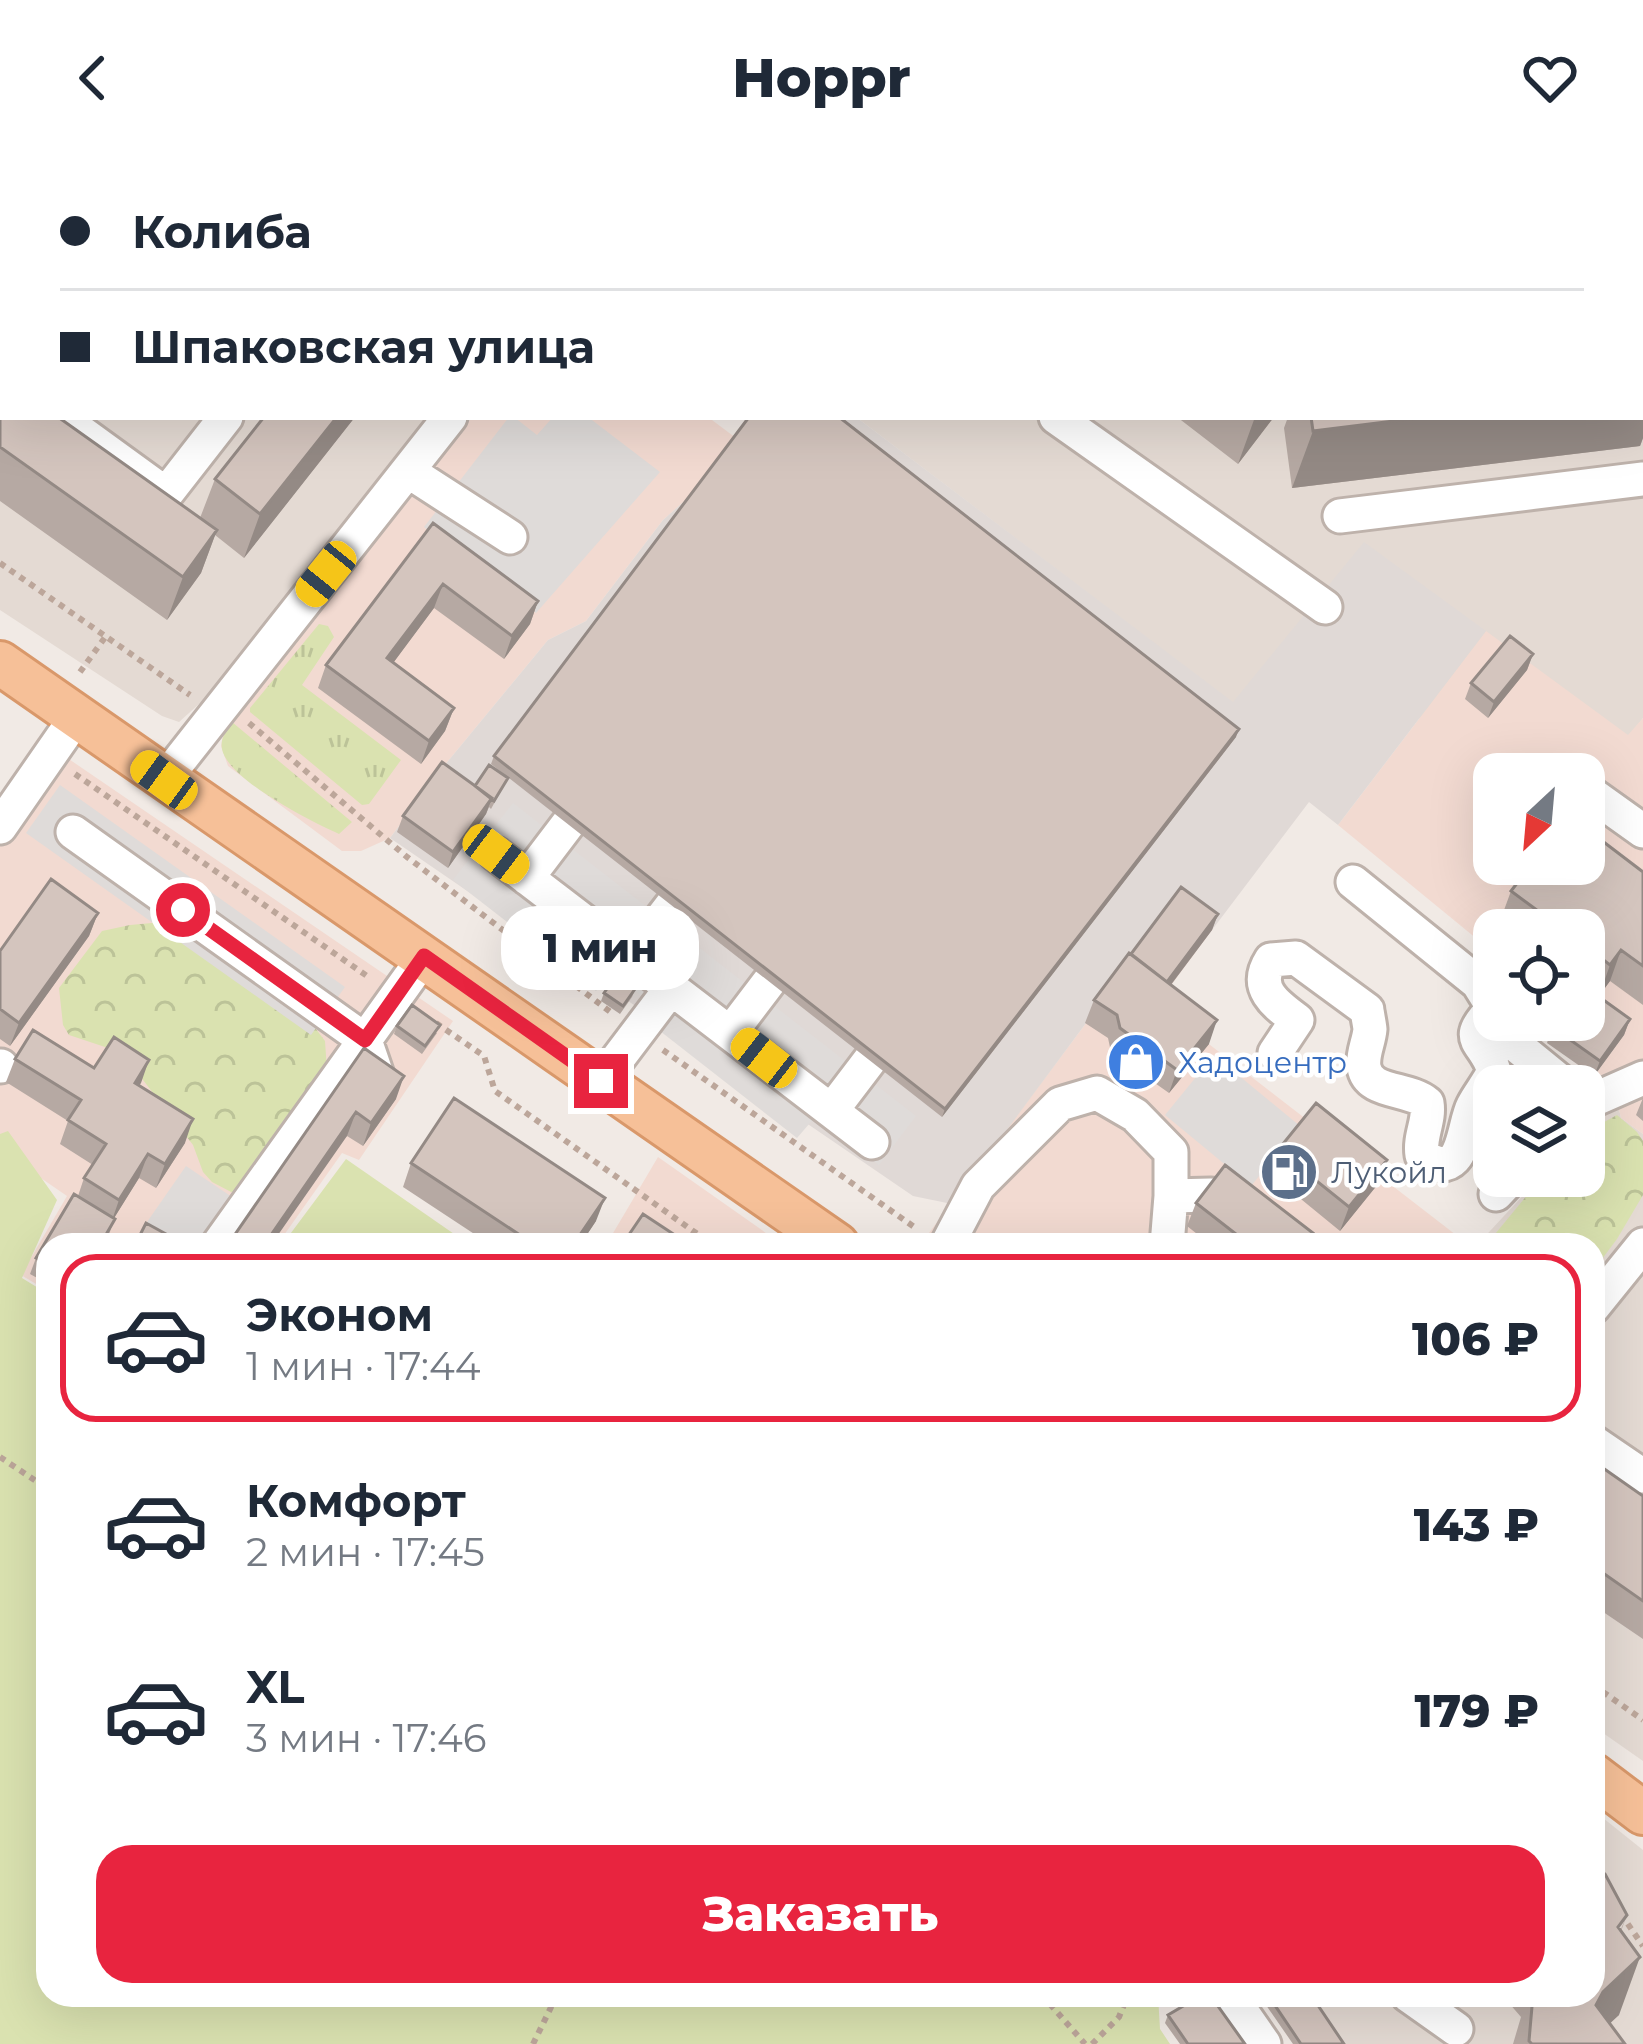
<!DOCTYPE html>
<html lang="ru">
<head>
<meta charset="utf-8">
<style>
	:root { --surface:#fff; --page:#f2f2f3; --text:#1f2937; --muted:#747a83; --line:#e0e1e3; --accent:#e8243f }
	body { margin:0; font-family:Montserrat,sans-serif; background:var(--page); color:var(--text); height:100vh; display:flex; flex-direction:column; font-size:45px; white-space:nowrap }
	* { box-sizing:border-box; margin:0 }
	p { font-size:39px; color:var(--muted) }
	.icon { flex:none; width:66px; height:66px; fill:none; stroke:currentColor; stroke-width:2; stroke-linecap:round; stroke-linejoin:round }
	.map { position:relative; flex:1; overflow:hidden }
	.details { position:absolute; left:36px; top:1077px; width:1569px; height:774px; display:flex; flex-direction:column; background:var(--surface); border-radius:36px; box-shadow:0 12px 48px #0002 }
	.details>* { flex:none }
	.hud { position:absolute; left:0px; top:0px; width:1644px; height:264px; box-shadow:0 12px 48px #0002; display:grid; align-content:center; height:264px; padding:0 60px; background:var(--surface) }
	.needle { width:78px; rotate:206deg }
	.fabs { position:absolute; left:1473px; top:597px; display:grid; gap:24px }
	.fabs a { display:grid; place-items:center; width:132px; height:132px; border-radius:24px; background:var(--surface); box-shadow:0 12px 48px #0002; font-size:60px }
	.end { position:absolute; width:54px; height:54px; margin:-27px; border:15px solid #e8243f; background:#fff; box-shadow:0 0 0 6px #fff }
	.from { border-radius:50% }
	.bubble { position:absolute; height:84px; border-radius:36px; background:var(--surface); box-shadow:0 12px 48px #0002; font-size:39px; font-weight:800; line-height:84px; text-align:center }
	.car { position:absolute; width:36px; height:72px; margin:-36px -18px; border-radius:15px; box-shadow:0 0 9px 3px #0007; background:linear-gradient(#f5c518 24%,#345 0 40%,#f5c518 0 76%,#345 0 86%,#f5c518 0) }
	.hud b { display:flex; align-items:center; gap:42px; height:114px; font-size:45px }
	.hud b+b { border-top:3px solid var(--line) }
	.hud i { width:30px; height:30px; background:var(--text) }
	ul { padding:21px 0 0; list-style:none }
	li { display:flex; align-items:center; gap:36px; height:168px; margin:0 24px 18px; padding:0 36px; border:6px solid transparent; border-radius:36px }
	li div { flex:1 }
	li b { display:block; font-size:45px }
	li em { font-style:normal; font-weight:800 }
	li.on { border-color:var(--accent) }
	li>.icon { width:108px; height:108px; stroke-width:1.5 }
	.primary-button { display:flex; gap:24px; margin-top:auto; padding:24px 60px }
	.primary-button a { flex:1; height:138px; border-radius:36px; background:var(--accent); color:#fff; font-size:48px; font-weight:800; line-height:138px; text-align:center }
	header { display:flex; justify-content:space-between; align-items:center; height:156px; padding:0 60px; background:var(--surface); font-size:54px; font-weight:800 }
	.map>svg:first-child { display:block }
</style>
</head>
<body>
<header><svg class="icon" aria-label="back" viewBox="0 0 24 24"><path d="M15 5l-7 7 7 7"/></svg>Hoppr<svg class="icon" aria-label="heart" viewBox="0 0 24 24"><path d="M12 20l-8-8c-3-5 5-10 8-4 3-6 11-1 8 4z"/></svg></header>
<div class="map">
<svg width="1643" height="1888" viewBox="0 0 1643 1888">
	<defs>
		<pattern id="grass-tufts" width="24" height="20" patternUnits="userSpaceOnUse" patternTransform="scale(3)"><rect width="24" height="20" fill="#dae2b0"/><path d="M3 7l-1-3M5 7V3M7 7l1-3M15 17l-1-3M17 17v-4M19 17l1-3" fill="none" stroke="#bcc398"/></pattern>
		<pattern id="forest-crowns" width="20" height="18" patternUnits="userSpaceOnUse" patternTransform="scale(3)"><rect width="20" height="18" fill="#dae2b0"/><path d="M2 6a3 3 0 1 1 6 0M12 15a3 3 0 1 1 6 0" fill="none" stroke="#bcc398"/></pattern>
	</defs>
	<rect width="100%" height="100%" fill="#f1eae5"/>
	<path fill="#e4dad3" d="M0,0H629L627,3H3V261H430L239,512L179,566L162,560L0,454Z
		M675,0H1643V562L1629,580L1233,547L856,261H1641V3H673Z
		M1616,940L1621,962L1643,978V1605L1593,1570V1089H1477L1541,1020H1584V974Z
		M1593,1654L1643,1694V1888H1345L1311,1839H1593Z"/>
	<path fill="#f2dad1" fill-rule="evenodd" d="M472,261H708L736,282L698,333L663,364L586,465L548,484L444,610L390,682L361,695H342L228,610L221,590L223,580Z
		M1486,475L1628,579L1643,562V978L1621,962L1616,940L1594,920L1624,879L1584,850V774H1494V797L1338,669ZM1494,618H1584V708H1494Z
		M38,582L453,865L359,1004L342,997L277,1089H48V1135L21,1119L67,1040L0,994V641Z
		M1176,747L1212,774L1157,848L1469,1089H927L923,1085Z
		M658,1001L783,1089H606Z"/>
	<path fill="#e0d9d6" d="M752,261H856L1233,546L1364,386L1486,475L1338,669L1309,646L1212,774L1175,747L952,1048L913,1040L390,682L444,610L548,484L586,465L663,364L698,333Z"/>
	<path fill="url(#grass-tufts)" d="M319,468L328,470L334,481L302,529L401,604L369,648L362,649L250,556V552Z
		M232,566L352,666L339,678C312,666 227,623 222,593C220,583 226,575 232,566Z"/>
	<path fill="url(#forest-crowns)" d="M1334,0H1643V86L1641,88V3H1333Z
		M174,765L285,832L325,885L328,929L235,1038L212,1026L203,1016L193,989L130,907L114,894L69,879L63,869L59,832L102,775L130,769Z
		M1617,959L1637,976L1643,985V1039L1617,1083L1593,1115V1089H1486L1543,1020H1584V977Z"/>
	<path fill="#dae2b0" d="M8,975L57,1044L22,1122L48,1138V1839H1158L1160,1873L1170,1888H0V978Z
		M346,1003L470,1089H282Z"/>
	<path fill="#dfdbd9" d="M509,261H514L537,279L553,261H588L660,316L536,457L424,371Z
		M60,629L345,831L311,879L26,677Z
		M513,647L916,960L879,1009L816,960L797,982L660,875L669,861L611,816L596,835L453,724Z
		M1214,899L1300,970L1251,1030L1165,959Z
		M186,1010L235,1043L203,1089H180L147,1066Z"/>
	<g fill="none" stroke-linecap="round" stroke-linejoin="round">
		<g stroke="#beb2ab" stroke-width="39">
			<path id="minor" d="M426,3L428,0
				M650,3L652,0
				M0,218L3,220
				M60,261L166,338L226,261
				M1056,261L1325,451
				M408,315L510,381
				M1340,360L1643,323
				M164,624L450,261
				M1587,635L1643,675
				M0,671L77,560
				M73,676L365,884L377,919
				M496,698L872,986
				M527,722L568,668
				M1353,726L1478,827L1493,851
				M632,801L672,749
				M1502,864L1517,890L1566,930
				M731,876L769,826
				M1275,897L1297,864C1275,848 1253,832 1271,804L1296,802L1367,854C1367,856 1370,871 1370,873C1369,886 1362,898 1364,911C1368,938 1408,931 1427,947C1430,965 1419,980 1422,999C1465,1030 1462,971 1473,950C1479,938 1488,928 1494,915C1485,883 1459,886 1494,852
				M0,910H1
				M601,925L672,831
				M1584,948L1643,922
				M832,954L870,904
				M1496,1038L1513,1020
				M218,1089L425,800
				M947,1089L978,1030L1060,948L1097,937L1135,959L1171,996V1040L1211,1039
				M1167,1089L1171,1040
				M1593,1151L1643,1089
				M1593,1286L1643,1320
				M1230,1839L1264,1888
				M1408,1839L1456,1873"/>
		</g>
		<g stroke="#d9986a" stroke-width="48">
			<path id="major" d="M0,507C278,701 558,895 837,1089
				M1593,1619L1643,1657"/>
		</g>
		<path stroke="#bca69a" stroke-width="6" stroke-dasharray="6 6" stroke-linecap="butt" d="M0,407L190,539
			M80,516L106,480
			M249,567L407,701L613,858
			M75,618L370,822
			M436,867L484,900L495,935L713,1089
			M663,894L917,1073
			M0,1301L48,1333
			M1593,1529L1643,1564
			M1621,1758L1643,1790
			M1042,1839L1085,1888
			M533,1888L557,1839
			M1092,1888L1119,1861L1128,1839"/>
		<use href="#minor" stroke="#fff" stroke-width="33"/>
		<use href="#major" stroke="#f6c098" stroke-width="42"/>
	</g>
	<path fill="#b6a9a3" d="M720,0H1032L1036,3H717Z
		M0,220L200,362L215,323L355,261L244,402L215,379L201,417L167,464L0,345Z
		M1643,235V282L1640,290L1292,332L1284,272L1288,261H1641Z
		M1177,261H1274L1238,308Z
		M433,367L538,445L530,468L504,503L434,452L393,507L454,552L445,575L421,608L318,532L326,509Z
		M1533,498L1527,514L1488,562L1465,543L1471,527Z
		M1236,581L942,961L491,608L494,600Z
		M508,622L491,653L489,651L486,658L448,712L397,676L403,660L475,630Z
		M1643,716V849L1610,825L1599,840L1584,828V774H1512L1500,765L1511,735Z
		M98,757L89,780L10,890L0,883V795Z
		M1218,758L1212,774L1171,829L1209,888L1169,937L1111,896L1108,882L1085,867L1094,844L1131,798Z
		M635,833L632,841L620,858L601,845L604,837Z
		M1630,863L1624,879L1594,920L1547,887L1552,871Z
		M397,870L437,877L422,898L394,878Z
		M364,892L396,943L363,990L347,980L229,1087Z
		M15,903L94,912L139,929L185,987L156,1032L139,1022L114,1062L109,1079L103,1089H48V1128L30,1118L36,1102L78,1040L84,1022L93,1009L60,988L68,965L6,926Z
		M1643,942V965L1636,959Z
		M1278,994L1387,1004L1378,1028L1340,1075L1269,1017Z
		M411,1007L596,1065L580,1089H491L403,1031Z
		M1196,1047L1313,1077L1309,1089H1211L1187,1070Z
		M1593,1305L1643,1340V1483L1593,1449Z
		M1627,1759L1621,1775L1619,1859L1609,1867L1625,1888H1513L1521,1861L1502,1839H1593Z
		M1259,1839H1311L1344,1888H1293Z
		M1168,1859L1245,1888H1180L1165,1867Z"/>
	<path fill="#948a85" d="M544,0H562L560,3H541Z
		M1641,235H1643V282L1640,290L1292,332L1313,275L1426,261H1641Z
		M337,261H355L244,402L260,358Z
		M1255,261H1274L1238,308Z
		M217,374L201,417L167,464L183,421Z
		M443,428L434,452L379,526L387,502Z
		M538,445L530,468L504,503L512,480Z
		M1533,498L1527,514L1488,562L1494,546Z
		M454,552L445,575L421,608L429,585Z
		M1239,573L1236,581L942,961L945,953Z
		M492,642L486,658L448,712L453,696Z
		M98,757L89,780L10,890L19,867Z
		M1218,758L1212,774L1157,847L1162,832Z
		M1621,794L1610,825L1599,840L1610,809Z
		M1630,863L1624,879L1594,920L1600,905Z
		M1217,864L1209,888L1169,937L1177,914Z
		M149,904L141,927L126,950L135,927Z
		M404,920L396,943L363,990L371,967Z
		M356,956L347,980L271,1089H264Z
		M193,963L185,987L156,1032L165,1008Z
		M148,998L139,1022L111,1067L119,1044Z
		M1387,1004L1378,1028L1340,1075L1349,1051Z
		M605,1042L596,1065L580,1089H573Z
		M1640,1801L1619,1859L1588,1888L1596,1849L1603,1836Z"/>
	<path fill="#d4c5be" stroke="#948a85" stroke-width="3" d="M471,0H544L541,3H468Z
		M720,0H842L840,3H717Z
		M935,0H1032L1036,3H939Z
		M1641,173H1643V235H1641Z
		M0,220L3,222V261H58L217,374L183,421L0,291Z
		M264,261H337L260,358L215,323Z
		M749,261H839L1239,573L945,953L494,600Z
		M1311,261H1426L1313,275Z
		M433,367L538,445L512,480L443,428L387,502L454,552L429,585L326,509Z
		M1510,480L1533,498L1494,546L1471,527Z
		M442,606L492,642L453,696L403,660Z
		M489,609L508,622L494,645L475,630Z
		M1584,671L1643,716V810L1621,794L1610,809L1584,789V774H1564L1511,735L1532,708H1584Z
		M51,723L98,757L19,867L0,853V795Z
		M1181,731L1218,758L1167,826L1131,798Z
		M1129,797L1217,864L1177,914L1120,872L1117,859L1094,844Z
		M616,820L635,833L623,850L604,837Z
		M1584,830L1630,863L1600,905L1552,871L1558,864H1584Z
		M412,849L440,869L425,890L397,870Z
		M33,874L94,912L114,881L149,904L135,927L193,963L165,1008L148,998L119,1044L84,1022L106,988L68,964L81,944L15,903Z
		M364,892L404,920L371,967L356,956L264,1089H213L219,1081L229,1087Z
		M454,942L605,1042L573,1089H535L411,1007Z
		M1316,947L1387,1004L1349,1051L1278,994Z
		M1225,1009L1313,1077L1304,1089H1250L1196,1047Z
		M74,1038L115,1063L100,1089H48V1109L36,1102Z
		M643,1058L690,1089H622Z
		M146,1067L186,1089H135Z
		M1593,1305L1643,1340V1445L1593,1410Z
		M1605,1718L1627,1759L1618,1771L1640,1801L1603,1836L1596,1849L1625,1888H1532L1529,1885L1533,1839H1593V1719Z
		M1202,1839H1210L1245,1888H1188L1168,1859Z
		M1268,1839H1311L1344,1888H1301Z"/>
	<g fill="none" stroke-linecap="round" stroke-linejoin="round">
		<path stroke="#e8243f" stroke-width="15" d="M183,754L365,884L424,800L601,925"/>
	</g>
	<defs>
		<g id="shop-disc" transform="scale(3)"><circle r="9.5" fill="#3f7fe0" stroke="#fff"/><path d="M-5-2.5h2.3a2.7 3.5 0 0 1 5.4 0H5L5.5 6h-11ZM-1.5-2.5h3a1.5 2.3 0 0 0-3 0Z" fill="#fff"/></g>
		<g id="fuel-disc" transform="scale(3)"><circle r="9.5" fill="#5c6f8a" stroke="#fff"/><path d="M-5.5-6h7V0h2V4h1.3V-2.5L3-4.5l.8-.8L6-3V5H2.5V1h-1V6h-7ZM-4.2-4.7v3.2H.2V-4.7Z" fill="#fff"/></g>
	</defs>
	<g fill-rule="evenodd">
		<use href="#shop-disc" x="1136" y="906"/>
		<use href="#fuel-disc" x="1289" y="1016"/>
	</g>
	<g text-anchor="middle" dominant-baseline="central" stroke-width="9" stroke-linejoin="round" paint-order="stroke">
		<g font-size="30" fill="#366cbe" stroke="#fff" text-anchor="start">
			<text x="1178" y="906">Хадоцентр</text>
		</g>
		<g font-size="30" fill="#4e5e75" stroke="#fff" text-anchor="start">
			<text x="1331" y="1016">Лукойл</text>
		</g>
	</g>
</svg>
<div class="fabs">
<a><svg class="needle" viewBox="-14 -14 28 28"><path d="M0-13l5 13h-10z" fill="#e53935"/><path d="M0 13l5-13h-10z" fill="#747a83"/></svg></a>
<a><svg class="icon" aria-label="locate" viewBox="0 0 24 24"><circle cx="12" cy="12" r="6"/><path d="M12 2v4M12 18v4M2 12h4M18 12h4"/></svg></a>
<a><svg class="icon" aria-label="layers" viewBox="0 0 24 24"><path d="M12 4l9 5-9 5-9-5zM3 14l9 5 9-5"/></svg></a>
</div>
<i class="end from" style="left:183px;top:754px"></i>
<i class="end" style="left:601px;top:925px"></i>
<div class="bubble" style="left:501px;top:750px;width:198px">1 мин</div>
<i class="car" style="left:326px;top:418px;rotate:219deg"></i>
<i class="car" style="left:164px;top:624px;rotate:306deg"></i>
<i class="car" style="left:496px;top:698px;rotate:127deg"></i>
<i class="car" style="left:764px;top:902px;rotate:308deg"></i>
<div class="hud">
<b><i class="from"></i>Колиба</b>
<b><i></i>Шпаковская улица</b>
</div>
<section class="details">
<ul>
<li class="on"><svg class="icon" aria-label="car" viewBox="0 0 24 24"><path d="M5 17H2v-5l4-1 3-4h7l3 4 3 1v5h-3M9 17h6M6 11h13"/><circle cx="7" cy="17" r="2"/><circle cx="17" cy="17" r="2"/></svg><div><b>Эконом</b><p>1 мин · 17:44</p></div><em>106 ₽</em></li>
<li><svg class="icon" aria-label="car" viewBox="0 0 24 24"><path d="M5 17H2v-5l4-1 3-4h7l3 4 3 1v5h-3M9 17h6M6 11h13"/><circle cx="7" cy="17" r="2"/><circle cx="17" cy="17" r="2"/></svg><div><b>Комфорт</b><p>2 мин · 17:45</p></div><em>143 ₽</em></li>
<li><svg class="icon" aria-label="car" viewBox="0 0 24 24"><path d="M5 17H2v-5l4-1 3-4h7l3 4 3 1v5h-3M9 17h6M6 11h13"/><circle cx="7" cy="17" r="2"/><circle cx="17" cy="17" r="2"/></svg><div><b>XL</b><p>3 мин · 17:46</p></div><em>179 ₽</em></li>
</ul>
<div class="primary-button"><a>Заказать</a></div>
</section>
</div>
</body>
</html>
